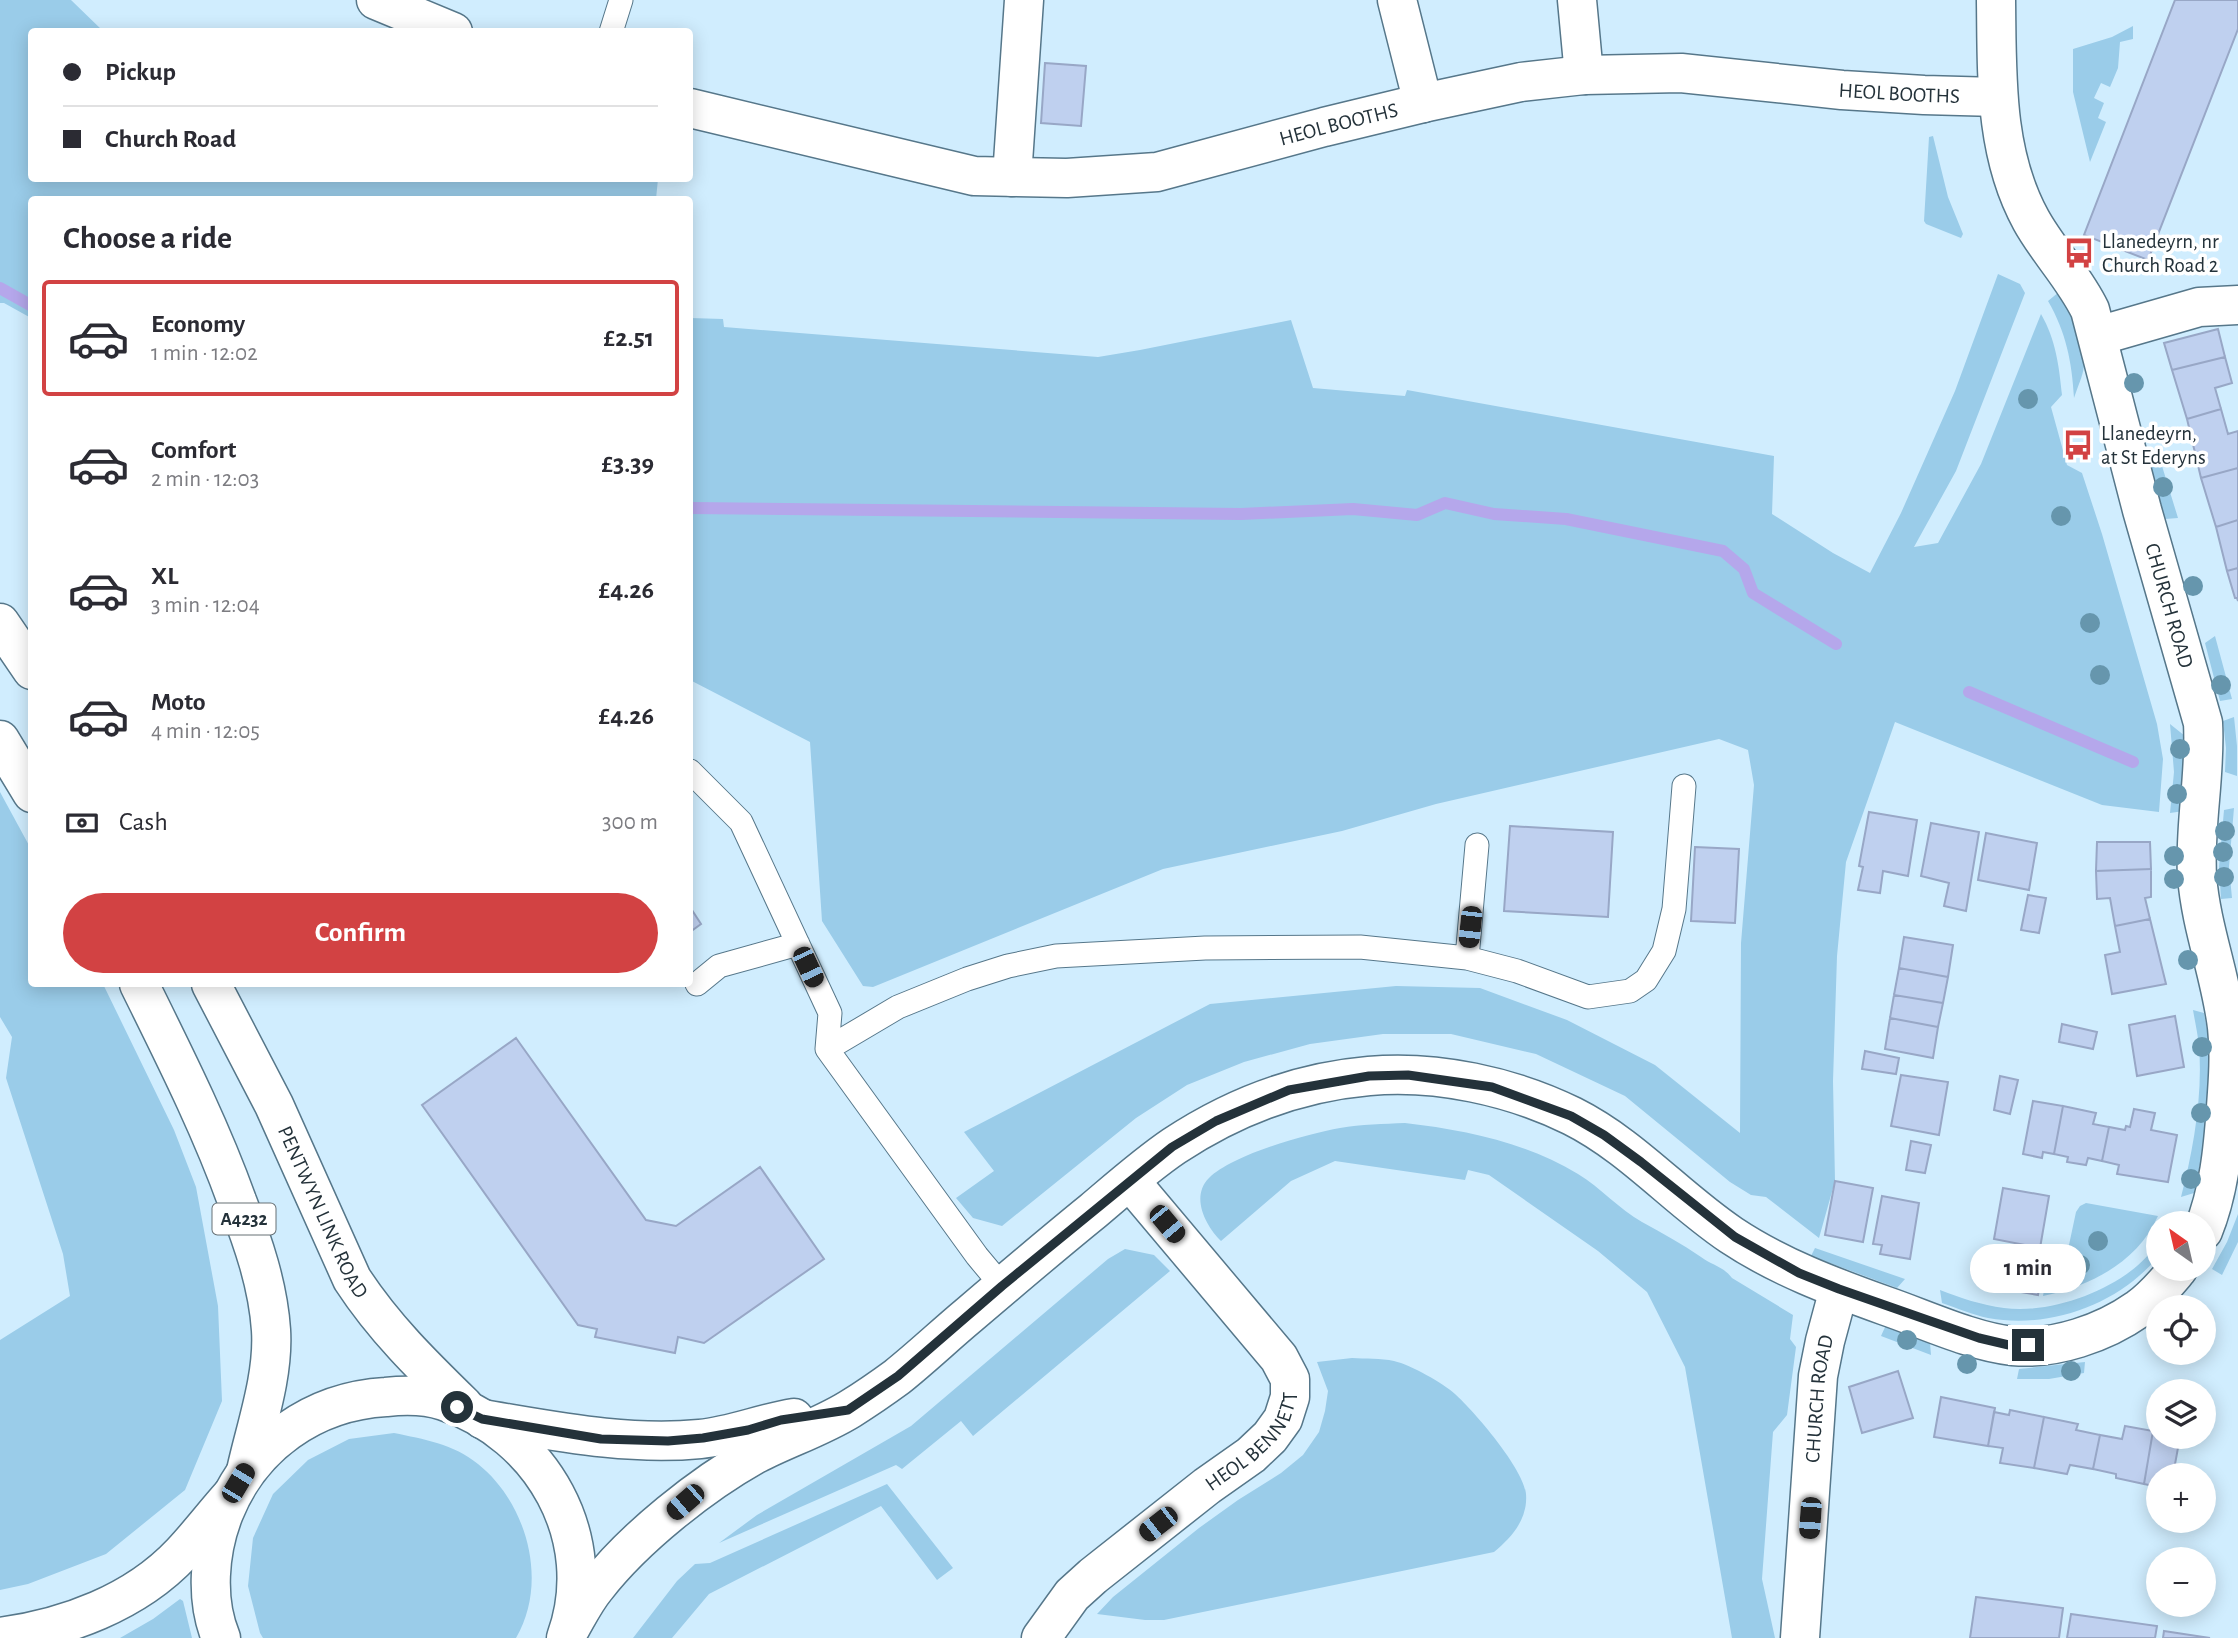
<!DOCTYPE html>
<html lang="en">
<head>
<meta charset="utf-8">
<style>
	:root { --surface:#fff; --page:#f7f7f7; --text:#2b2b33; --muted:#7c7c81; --line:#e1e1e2; --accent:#d24243 }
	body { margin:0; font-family:"Alegreya Sans",sans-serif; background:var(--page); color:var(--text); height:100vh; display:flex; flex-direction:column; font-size:26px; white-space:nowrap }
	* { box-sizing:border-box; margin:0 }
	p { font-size:23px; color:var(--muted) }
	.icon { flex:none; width:38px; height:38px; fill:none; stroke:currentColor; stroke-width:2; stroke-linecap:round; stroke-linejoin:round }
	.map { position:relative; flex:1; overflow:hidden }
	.sheet { position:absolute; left:28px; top:196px; width:665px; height:791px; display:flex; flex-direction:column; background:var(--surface); border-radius:7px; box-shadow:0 4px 18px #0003 }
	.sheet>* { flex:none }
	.top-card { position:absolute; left:28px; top:28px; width:665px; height:154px; border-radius:7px; box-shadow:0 4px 18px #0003; display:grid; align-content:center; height:154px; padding:0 35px; background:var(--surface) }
	.needle { width:46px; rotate:326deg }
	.tools { position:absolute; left:2146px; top:1211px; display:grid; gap:14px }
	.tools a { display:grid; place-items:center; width:70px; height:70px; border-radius:50%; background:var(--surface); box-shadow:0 4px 18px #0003; font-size:35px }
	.end { position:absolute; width:32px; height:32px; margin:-16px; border:9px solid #24323a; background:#fff; box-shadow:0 0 0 4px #fff }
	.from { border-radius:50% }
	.bubble { position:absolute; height:49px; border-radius:24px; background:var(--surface); box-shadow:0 4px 18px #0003; font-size:23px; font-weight:700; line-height:49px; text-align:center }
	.car { position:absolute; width:21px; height:42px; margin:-21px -10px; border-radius:9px; box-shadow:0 0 5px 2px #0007; background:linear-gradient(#222 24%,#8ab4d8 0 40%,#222 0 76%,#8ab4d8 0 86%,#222 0) }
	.top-card b { display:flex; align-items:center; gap:24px; height:66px; font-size:26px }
	.top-card b+b { border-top:2px solid var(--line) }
	.top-card i { width:18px; height:18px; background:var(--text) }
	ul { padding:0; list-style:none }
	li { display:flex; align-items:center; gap:21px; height:116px; margin:0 14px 10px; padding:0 21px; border:4px solid transparent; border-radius:7px }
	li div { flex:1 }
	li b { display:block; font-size:26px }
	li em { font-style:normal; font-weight:700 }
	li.current { border-color:var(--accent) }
	li>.icon { width:63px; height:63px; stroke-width:1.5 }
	h2 { padding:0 35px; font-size:32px; line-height:84px }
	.pay { display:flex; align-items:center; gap:18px; height:77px; padding:0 35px; font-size:26px }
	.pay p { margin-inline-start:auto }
	.button { display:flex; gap:14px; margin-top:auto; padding:14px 35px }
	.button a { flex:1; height:80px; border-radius:42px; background:var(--accent); color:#fff; font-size:28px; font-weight:700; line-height:80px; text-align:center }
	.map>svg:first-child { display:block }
</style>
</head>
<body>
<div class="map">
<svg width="2238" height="1638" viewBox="0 0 2238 1638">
	<rect width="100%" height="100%" fill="#d0edfe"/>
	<path fill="#9acce9" d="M0,0H71L103,31L32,32V178L658,179L656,199L32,200L31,318L4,303H0Z
		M2133,26V39L2120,42L2118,68L2110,87L2101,83L2094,98L2104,103L2098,118L2106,122L2090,162L2073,92V49L2112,37Z
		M1933,136L1948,197L1963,234L1961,238L1926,224L1924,221L1929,137Z
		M1998,274L2020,284L2025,293L1956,471L1914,547L1938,543L1981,464L2041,314C2056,340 2059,366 2062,395L2051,407L2067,465L2082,473L2102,534L2157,724L2163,759L2159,812L2102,805L1895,722L1846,862L1837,956L1833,1081L1835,1181L1819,1238L1766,1197L1751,1195L1730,1182L1625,1096L1536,1054L1451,1034H1383L1310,1044L1244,1062L1187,1085L1136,1118L1002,1226L973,1218L956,1198L994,1171L964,1132L1210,1004L1396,986L1480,988L1567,1020L1655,1065L1740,1133L1741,943L1754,785L1748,750L1719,739L1436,804L1342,831L1163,869L873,987L863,986L822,921L810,742L690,680V318L723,319L724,327L1098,357L1140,350L1291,320L1313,388L1405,396L1407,390L1774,456L1772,514L1833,553L1870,573L1901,513L1955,391Z
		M2059,292C2069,309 2087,346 2084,366C2083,376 2077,388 2074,398C2072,362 2066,332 2048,301Z
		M2158,453L2178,518L2165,519L2147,460Z
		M2215,636L2232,699L2220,701L2205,643Z
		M2234,717L2237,746V776L2225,772L2226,748L2223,721Z
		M2170,724L2185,736L2184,811L2170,813L2174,772Z
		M0,792L31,849L32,984H103L174,1130L196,1187L218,1306L222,1401L185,1490L106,1554L28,1584L0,1590V1340L70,1296L63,1254L6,1078L12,1037L0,1017Z
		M2234,808L2229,867L2232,898L2221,899L2219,867L2224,810Z
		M2193,1010L2204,1013C2206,1025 2209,1038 2210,1051C2212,1094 2204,1151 2194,1193L2181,1197C2193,1152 2203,1095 2199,1047C2198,1035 2195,1022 2193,1010Z
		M1405,1123C1465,1130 1525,1142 1578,1174C1601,1188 1619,1209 1642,1222C1662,1233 1682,1244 1701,1257C1712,1265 1724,1267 1732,1278L1793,1315L1790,1339L1796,1347L1787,1415L1773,1432L1762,1579L1775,1638H1732L1685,1367L1647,1292L1598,1251L1489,1175L1468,1170L1465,1180L1335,1161L1291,1181L1221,1241C1206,1226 1190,1197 1209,1178C1232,1155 1306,1134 1340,1128C1361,1124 1384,1124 1405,1123Z
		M2086,1203L2158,1216C2137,1263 2090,1286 2043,1296L2050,1256L2066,1259L2076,1212L2080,1206Z
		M2238,1214V1242L2222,1275L2212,1269L2227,1242Z
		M2158,1242V1257C2117,1305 2051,1329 1988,1318C1973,1315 1957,1308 1942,1303L1940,1290C1961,1298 1981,1305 2004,1308C2054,1315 2131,1286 2158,1242Z
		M1815,1248L1905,1279L1897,1288L1811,1256Z
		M1125,1249L1154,1255L1170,1271L973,1436L961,1421L902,1469L896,1465L719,1543L757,1515L911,1426L1108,1259Z
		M1886,1325L1930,1343L1931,1355L1881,1336Z
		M1352,1358C1365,1359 1381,1358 1394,1361C1411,1365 1443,1383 1455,1394C1474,1411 1524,1469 1526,1494C1528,1519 1512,1537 1494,1552L1164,1620H1145L1097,1614L1113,1597L1199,1528L1238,1500L1281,1473L1303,1455L1319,1432L1325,1411L1328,1391L1317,1362Z
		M2085,1362L2084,1373L2049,1379H2017L2019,1369Z
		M394,1433C423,1439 454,1444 478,1464C527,1503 549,1582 516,1638H263L260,1633L248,1586L253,1538L273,1494L308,1460L349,1439Z
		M887,1484L953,1568L937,1580L881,1506L709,1594L672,1638H633L677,1581L695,1564L710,1563Z
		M180,1599L183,1601L192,1638H120L153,1619Z"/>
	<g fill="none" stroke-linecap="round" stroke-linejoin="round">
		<path stroke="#b5a7eb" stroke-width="12" d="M0,288L32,306
			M690,508L1241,514L1353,509L1417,515L1445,503L1494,514L1566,519L1723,551L1744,569L1753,593L1836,644
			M1969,692L2133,762"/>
	</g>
	<path fill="#bfd0ef" stroke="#98a7c6" stroke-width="2" d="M2175,0H2238V29L2148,260L2084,235Z
		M1045,63L1086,66L1081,126L1041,123Z
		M2218,329L2225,357L2172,370L2164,343Z
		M2225,357L2232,383L2215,388L2221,409L2187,419L2172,370Z
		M2221,409L2228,434L2238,431V468L2201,478L2187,419Z
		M2238,468V520L2216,527L2201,478Z
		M2238,520V568L2227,571L2216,527Z
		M2238,568V601L2237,598H2235L2227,571Z
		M1869,812L1917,820L1908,876L1883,871L1880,893L1858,890L1863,867L1859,866Z
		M1931,823L1979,832L1966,911L1944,906L1949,883L1921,876Z
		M1510,826L1613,832L1608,917L1504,911Z
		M1986,833L2037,843L2029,890L1978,880Z
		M2097,842H2150L2151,869L2096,871Z
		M1695,847L1739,849L1735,923L1691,921Z
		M2151,869V897L2145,898L2150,919L2115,926L2110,898L2097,899L2096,871Z
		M2028,895L2046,898L2039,933L2021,930Z
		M690,907L701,924L690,932Z
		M2150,919L2166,984L2112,994L2105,955L2120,952L2115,926Z
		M1904,937L1953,945L1948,977L1899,968Z
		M1899,968L1948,977L1943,1003L1894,995Z
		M1894,995L1943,1003L1938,1027L1890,1018Z
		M2175,1016L2184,1067L2137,1076L2129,1025Z
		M1890,1018L1938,1027L1933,1058L1885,1049Z
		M2062,1024L2097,1032L2093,1049L2059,1042Z
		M516,1038L646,1220L676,1226L760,1167L824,1259L704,1343L678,1337L675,1353L595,1337L597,1329L578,1325L422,1105Z
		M1865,1051L1899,1058L1896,1074L1862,1069Z
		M1901,1075L1948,1082L1939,1135L1891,1126Z
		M2000,1076L2018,1080L2010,1114L1994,1110Z
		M2033,1101L2063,1106L2054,1154L2043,1152L2042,1158L2023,1154Z
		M2063,1106L2096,1113L2093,1124L2109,1127L2102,1161L2088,1158L2086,1165L2067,1162L2068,1157L2054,1154Z
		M2134,1109L2155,1113L2151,1130L2177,1135L2168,1182L2117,1174L2119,1165L2102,1161L2109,1127L2125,1130L2126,1126L2130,1127Z
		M1911,1141L1931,1145L1925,1173L1906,1170Z
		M1835,1181L1873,1188L1863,1242L1825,1235Z
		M2003,1188L2049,1196L2040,1248L1994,1239Z
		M1882,1196L1919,1203L1910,1259L1880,1254L1882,1245L1873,1244Z
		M1993,1247L2045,1256L2038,1295L1986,1286Z
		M1898,1371L1913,1418L1862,1433L1849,1387Z
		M1941,1397L1995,1408L1988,1446L1934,1437Z
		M2010,1410L2044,1417L2034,1468L2000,1463L2003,1448L1988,1446L1994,1412L2009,1415Z
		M2044,1417L2078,1424L2076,1430L2100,1435L2093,1469L2070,1465L2067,1474L2034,1468Z
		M2125,1426L2153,1431L2144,1484L2116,1478V1474L2093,1469L2100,1435L2122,1439Z
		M2153,1431L2158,1432V1437H2180L2173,1475H2158V1487L2144,1484Z
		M1976,1597L2063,1608L2059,1638H1970Z
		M2071,1614L2157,1626L2155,1638H2067Z
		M2164,1631L2210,1638H2163Z"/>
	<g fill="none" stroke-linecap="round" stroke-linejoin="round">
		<g stroke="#56778a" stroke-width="25">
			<path id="service" d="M611,32L621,0
				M690,771L741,822L830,1013L827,1049L977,1256L1002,1286
				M1467,958L1477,845
				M697,984L719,966L798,944
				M827,1049L898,1007L967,979L1008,966L1056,956L1205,948L1360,947L1467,958L1517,971L1588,997L1630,991L1646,980L1664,951L1674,909L1684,786"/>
		</g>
		<g stroke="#56778a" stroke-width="41">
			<g id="minor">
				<path d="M376,0L453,32"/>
				<path d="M1397,0L1423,103"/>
				<path d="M1577,0L1584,75"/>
				<path id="s1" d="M1996,0C1997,74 1994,153 2031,220C2048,251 2074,277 2090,310L2142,510L2203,723C2206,774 2194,825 2197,876C2201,928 2221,976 2227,1027C2230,1054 2228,1080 2226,1107C2223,1150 2219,1191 2203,1231"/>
				<path id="s2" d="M690,108L974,176L1067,178L1157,172L1324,127L1423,103L1521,82L1584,75L1681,73L1842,90L1924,95L1997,97"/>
				<path d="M1012,177L1024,0"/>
				<path d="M2098,336L2199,307L2238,305"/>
				<path d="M482,1419C555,1431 626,1446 700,1439C732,1436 762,1423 794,1418"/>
				<path d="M571,1627C579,1613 586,1599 596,1587C634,1538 702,1484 756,1454C787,1438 821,1427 850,1409C866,1399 882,1388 897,1377C922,1357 945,1335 969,1315C1010,1280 1051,1245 1093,1211C1119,1189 1146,1165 1174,1146C1233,1107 1299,1082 1369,1076C1436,1070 1511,1086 1572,1116C1632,1146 1676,1198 1731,1235C1779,1267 1833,1287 1886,1306C1924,1319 1973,1342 2013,1346C2055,1350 2104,1333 2138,1309C2153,1299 2166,1283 2178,1269"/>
				<path id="s3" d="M1041,1638L1072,1595L1093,1576L1207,1486L1251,1455L1270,1437L1283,1419L1290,1397V1379L1279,1358L1130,1181"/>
				<path id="s4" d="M1800,1638L1818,1376L1825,1341L1839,1289"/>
			</g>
		</g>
		<g stroke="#56778a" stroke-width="41">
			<path id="tertiary" d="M0,1637C66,1628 135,1603 182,1553C199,1535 214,1515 231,1496"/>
		</g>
		<g stroke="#56778a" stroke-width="41">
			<g id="primary">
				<path d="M0,623L32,670"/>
				<path d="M0,740L32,793"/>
				<path d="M139,984C174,1055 210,1126 237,1201C253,1242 268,1285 271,1330C274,1376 256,1426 246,1471"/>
				<path id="s5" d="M211,984L274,1105L352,1279C384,1328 423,1366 464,1406"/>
				<path d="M221,1638C205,1600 209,1551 224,1513C251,1445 313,1401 386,1397C405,1395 426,1395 444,1401C542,1434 602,1538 566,1638"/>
			</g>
		</g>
		<use href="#service" stroke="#fff" stroke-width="23"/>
		<use href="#minor" stroke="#fff" stroke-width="38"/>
		<use href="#tertiary" stroke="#fff" stroke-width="38"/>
		<use href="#primary" stroke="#fff" stroke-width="38"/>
	</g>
	<g fill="#6696ad">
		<circle cx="2134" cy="383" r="10"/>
		<circle cx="2028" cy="399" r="10"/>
		<circle cx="2163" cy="487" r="10"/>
		<circle cx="2061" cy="516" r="10"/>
		<circle cx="2193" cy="586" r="10"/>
		<circle cx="2090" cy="623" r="10"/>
		<circle cx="2100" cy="675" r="10"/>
		<circle cx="2221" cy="685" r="10"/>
		<circle cx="2180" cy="749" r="10"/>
		<circle cx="2177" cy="794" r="10"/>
		<circle cx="2225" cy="831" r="10"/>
		<circle cx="2223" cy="852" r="10"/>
		<circle cx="2174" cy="856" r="10"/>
		<circle cx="2224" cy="877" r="10"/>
		<circle cx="2174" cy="879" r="10"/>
		<circle cx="2188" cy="960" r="10"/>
		<circle cx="2202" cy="1047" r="10"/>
		<circle cx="2201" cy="1113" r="10"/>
		<circle cx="2191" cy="1179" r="10"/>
		<circle cx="2098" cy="1241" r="10"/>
		<circle cx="2080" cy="1265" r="10"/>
		<circle cx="1907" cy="1340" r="10"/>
		<circle cx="1967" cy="1364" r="10"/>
		<circle cx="2071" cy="1371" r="10"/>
	</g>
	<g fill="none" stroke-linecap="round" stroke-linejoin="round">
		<path stroke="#24323a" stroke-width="9" d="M457,1407L482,1419L601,1439L668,1441L703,1438L748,1430L781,1420L848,1410L898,1376L1002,1286L1172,1147L1216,1121L1289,1090L1369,1076L1408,1075L1492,1087L1571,1116L1604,1135L1641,1162L1735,1237L1799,1273L1839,1289L1979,1338L2013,1346L2028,1345"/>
	</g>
	<defs>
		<g id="bus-bare" transform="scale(2.415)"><path d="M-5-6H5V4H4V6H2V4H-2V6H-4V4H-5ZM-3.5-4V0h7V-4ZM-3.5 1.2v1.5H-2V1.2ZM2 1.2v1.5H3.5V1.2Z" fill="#d24243" stroke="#fff" stroke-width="2.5" paint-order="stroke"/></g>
	</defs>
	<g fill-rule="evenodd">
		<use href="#bus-bare" x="2079" y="253"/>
		<use href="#bus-bare" x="2078" y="445"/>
	</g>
	<g text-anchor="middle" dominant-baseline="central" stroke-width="7" stroke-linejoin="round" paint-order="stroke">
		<rect fill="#fff" stroke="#667075" stroke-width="2" x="212.5" y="1203.5" width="63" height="31" rx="5"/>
		<g font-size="19" font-weight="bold" fill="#24323a">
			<text x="244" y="1219">A4232</text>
		</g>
		<g font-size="21" fill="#24323a" stroke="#fff">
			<text stroke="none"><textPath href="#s2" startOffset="1230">HEOL BOOTHS</textPath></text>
			<text stroke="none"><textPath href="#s2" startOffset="663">HEOL BOOTHS</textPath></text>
			<text stroke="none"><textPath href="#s1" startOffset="639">CHURCH ROAD</textPath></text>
			<text stroke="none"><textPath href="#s5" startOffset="254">PENTWYN LINK ROAD</textPath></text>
			<text stroke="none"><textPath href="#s4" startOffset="240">CHURCH ROAD</textPath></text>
			<text stroke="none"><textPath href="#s3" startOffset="292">HEOL BENNETT</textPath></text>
		</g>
		<g font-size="21" fill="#24323a" stroke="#fff" text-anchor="start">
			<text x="2102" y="241">Llanedeyrn, nr<tspan x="2102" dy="24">Church Road 2</tspan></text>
			<text x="2101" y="433">Llanedeyrn,<tspan x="2101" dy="24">at St Ederyns</tspan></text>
		</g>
	</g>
</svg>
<div class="tools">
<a><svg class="needle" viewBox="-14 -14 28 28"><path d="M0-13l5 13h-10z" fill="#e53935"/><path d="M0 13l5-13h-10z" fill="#7c7c81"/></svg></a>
<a><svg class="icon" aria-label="locate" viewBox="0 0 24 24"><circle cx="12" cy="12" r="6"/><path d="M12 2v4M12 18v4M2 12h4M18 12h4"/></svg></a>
<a><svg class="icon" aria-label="layers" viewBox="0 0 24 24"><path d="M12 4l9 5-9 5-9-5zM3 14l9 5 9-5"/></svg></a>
<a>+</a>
<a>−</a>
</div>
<i class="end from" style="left:457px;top:1407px"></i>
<i class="end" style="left:2028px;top:1345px"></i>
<div class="bubble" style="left:1970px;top:1244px;width:116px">1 min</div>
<i class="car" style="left:1470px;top:927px;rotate:186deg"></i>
<i class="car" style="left:808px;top:967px;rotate:155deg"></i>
<i class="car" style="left:1167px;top:1224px;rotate:140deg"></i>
<i class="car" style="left:238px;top:1483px;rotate:31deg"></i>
<i class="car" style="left:685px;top:1502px;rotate:229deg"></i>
<i class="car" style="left:1810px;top:1518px;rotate:184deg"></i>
<i class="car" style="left:1158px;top:1524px;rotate:232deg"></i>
<div class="top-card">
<b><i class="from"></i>Pickup</b>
<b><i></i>Church Road</b>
</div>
<section class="sheet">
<h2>Choose a ride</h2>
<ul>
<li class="current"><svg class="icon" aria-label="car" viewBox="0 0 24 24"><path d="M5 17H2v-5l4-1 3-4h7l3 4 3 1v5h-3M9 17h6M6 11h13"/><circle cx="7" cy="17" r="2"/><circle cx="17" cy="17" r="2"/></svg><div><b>Economy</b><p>1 min · 12:02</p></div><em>£2.51</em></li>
<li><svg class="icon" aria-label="car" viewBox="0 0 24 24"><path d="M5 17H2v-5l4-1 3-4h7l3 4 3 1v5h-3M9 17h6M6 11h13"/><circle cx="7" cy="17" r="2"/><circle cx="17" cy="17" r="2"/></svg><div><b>Comfort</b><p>2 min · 12:03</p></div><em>£3.39</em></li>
<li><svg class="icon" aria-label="car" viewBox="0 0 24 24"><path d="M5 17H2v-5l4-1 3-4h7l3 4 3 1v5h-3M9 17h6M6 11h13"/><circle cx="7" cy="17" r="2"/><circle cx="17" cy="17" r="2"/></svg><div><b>XL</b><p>3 min · 12:04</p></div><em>£4.26</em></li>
<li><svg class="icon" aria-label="car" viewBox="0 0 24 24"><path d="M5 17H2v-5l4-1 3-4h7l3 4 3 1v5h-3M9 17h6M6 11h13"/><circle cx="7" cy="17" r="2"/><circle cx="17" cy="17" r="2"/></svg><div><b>Moto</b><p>4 min · 12:05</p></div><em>£4.26</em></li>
</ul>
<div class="pay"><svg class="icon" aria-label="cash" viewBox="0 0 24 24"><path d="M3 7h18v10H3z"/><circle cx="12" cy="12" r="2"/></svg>Cash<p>300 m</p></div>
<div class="button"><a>Confirm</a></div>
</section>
</div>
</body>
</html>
